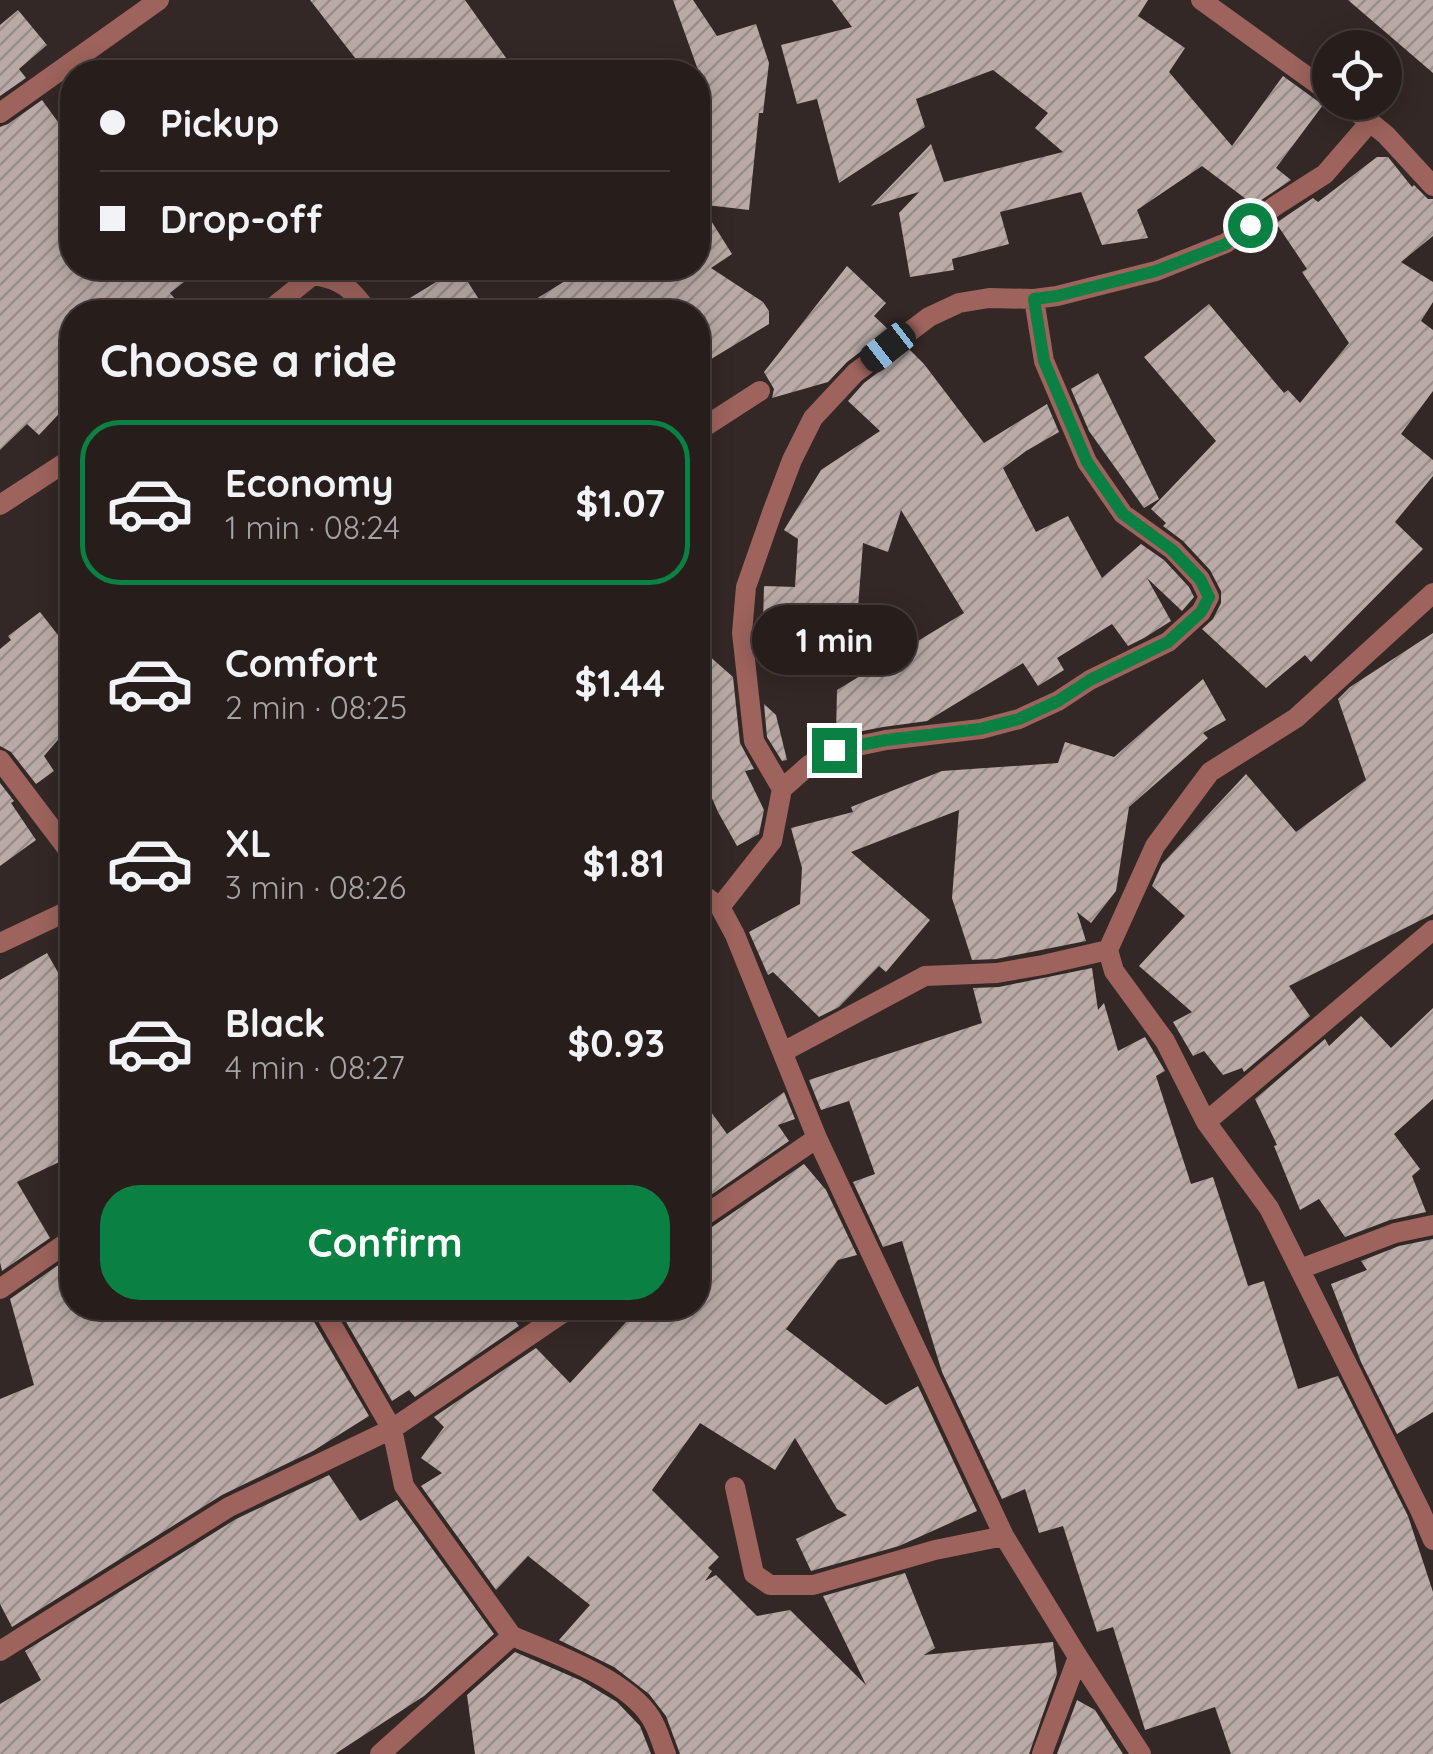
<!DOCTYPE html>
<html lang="en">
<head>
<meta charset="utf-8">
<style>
	:root { --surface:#271e1c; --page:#332b29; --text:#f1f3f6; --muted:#a4a2a3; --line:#433c3b; --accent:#0b8043 }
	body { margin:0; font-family:Quicksand,sans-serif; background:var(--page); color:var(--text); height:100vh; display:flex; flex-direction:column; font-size:38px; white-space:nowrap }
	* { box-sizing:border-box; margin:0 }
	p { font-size:32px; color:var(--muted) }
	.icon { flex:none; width:55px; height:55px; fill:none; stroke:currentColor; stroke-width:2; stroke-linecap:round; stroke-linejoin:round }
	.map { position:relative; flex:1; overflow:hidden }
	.details { position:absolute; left:60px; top:300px; width:650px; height:1020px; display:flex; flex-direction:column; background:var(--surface); border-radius:40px; box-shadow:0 5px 25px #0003,0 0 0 2px var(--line) }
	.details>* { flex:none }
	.top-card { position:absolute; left:60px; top:60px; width:650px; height:220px; border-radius:40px; box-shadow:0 5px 25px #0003,0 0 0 2px var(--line); display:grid; align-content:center; height:220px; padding:0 40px; background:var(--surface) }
	.controls { position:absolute; left:1312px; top:30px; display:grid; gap:20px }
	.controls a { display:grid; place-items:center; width:90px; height:90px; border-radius:50%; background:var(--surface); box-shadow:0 5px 25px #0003,0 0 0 2px var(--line); font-size:50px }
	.end { position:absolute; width:45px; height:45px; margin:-22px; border:12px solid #0b8043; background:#fff; box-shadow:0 0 0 5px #fff }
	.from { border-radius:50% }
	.bubble { position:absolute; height:70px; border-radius:35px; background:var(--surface); box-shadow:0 5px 25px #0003,0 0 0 2px var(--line); font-size:32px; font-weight:800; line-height:70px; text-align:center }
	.car { position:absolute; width:30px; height:60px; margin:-30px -15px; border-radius:12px; box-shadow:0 0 8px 2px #0007; background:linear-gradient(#222 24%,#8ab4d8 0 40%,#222 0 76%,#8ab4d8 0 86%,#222 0) }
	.top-card b { display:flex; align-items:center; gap:35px; height:95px; font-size:38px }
	.top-card b+b { border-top:2px solid var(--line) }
	.top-card i { width:25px; height:25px; background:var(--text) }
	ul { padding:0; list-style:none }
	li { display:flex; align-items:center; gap:30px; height:165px; margin:0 20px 15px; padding:0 20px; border:5px solid transparent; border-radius:40px }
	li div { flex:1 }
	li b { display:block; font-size:38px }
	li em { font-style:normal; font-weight:800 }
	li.on { border-color:var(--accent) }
	li>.icon { width:90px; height:90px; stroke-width:1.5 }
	h2 { padding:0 40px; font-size:45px; line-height:120px }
	.primary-button { display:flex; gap:20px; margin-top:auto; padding:20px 40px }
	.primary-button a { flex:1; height:115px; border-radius:40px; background:var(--accent); color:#fff; font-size:40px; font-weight:800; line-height:115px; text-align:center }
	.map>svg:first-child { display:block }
</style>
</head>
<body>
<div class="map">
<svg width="1433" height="1754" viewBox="0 0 1433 1754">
	<defs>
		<pattern id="building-hatch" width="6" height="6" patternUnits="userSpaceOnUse" patternTransform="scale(2.5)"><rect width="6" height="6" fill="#b9aaa7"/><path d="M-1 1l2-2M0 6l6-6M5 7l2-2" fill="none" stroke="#988d8a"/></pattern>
	</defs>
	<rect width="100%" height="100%" fill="#342826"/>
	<path fill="url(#building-hatch)" d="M310,0H465L516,72H366Z
		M673,0H693L717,36L756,24L769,63L763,113H759L749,210L698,204V70Z
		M832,0H1148L1138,16L1185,48L1169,72L1232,146L1283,76L1323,105L1276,168L1291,180L1254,205L1202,166L1137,210L1148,238L1102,245L1081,192L1000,212L1009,244L952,259L954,270L910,277L899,213L919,192L871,206L931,144L944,182L1063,152L1035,128L1048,113L993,70L916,99L925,127L839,183L817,99L797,104L781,45L852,27Z
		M1348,0H1433V73Z
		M18,10L47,45L19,69L26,78L0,96V25Z
		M42,100L58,122L72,111V268H202L170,293L186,312H72V400L39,435L27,424L0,450V127L8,124Z
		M1377,157H1388L1412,187L1414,185L1428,199H1433V236L1401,262L1433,282V302L1421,321L1433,330V391L1401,434L1433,460V476L1395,522L1423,549L1311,662L1305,655L1266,688L1202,629L1213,619L1221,603V591L1210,570L1183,541L1163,526L1166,523L1151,509L1216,441L1144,357L1209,304L1284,393L1288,390L1300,403L1349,343L1302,272L1307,269L1276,223L1313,198L1318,202Z
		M703,208L732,254L711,268L763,302L769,311V324L698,367V312H515L586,268H698V231Z
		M847,266L886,303L874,316L889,330L847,362L828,382L772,398L774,389L764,372Z
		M459,268L487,312H387Z
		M909,349L924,364L984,443L1047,404L1059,432L1026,451L1003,468L1036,532L1068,516L1102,578L1141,544L1164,560L1189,587L1194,597L1182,611L1147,578L1171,621L1144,638L1128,646L1112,624L1057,658L1064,670L1038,686L1023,663L927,721L883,727L836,736L837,690L964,613L901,510L888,552L863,543L856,633L763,625L764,586L795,587L798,539L784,530L821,470L880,431L848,401L864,383Z
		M1098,373L1159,499L1144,508L1089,431L1071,389Z
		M40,612L72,653V706L59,717L69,727L44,756L54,771L36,784L11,752L0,746V649L11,640L8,636Z
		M1433,633V914L1289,986L1310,1016L1244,1072L1242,1068L1223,1075L1204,1051L1193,1056L1173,1022L1192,1012L1139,966L1185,916L1152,886L1162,864L1246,774L1296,832L1366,780L1338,699L1350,687Z
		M698,646L733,677L740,743L754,769L745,771L764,810L759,834L737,846L718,812L698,766Z
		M1203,679L1226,720L1203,733L1208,738L1129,807L1116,891L1091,923L1077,912L1086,941L996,959L972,960L952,898L959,810L851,852L930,920L886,972L879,966L839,1007L819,1017L773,972L768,975L749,932L800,904L802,868L791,828L853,812L851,807L942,771L1058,763L1065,742L1114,757Z
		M764,704L776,715L787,760L782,761L767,737Z
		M0,783L14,801L11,803L36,840L0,866Z
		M47,953L72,997V1156L17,1182L50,1238L2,1271L0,1262V980Z
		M1092,968L1098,1010L1104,1003L1118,1051L1145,1037L1165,1071L1156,1076L1191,1184L1213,1177L1248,1286L1264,1281L1298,1389L1338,1376L1408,1516L1433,1592V1754H1231L1215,1707L1145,1730L1113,1627L1097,1632L1063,1526L1039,1533L1025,1489L1002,1499L942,1372L902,1241L883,1247L853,1182L875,1174L849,1101L821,1110L809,1080L982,1023L973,988L999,987Z
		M1433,1008V1099L1394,1134L1420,1169L1412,1176L1426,1212L1390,1220L1345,1237L1319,1199L1300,1210L1274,1146L1277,1145L1255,1099L1325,1039L1329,1046L1361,1016L1391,1048Z
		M784,1092L795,1119L778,1125L789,1141L698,1204V1094L727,1134Z
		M804,1164L826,1190L857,1255L838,1260L786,1329L886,1405L918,1386L977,1511L899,1546L811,1571L796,1539L847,1515L837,1509L795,1438L775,1470L700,1423L652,1490L719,1557L708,1568L712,1571L705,1581L716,1575L757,1616L790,1610L866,1685L823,1596L905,1573L935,1648L924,1655L1053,1642L1057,1674L1029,1754H680L666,1716L649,1694L614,1667L559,1640L590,1605L528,1556L496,1590L421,1486L442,1473L421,1458L444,1427L434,1417L536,1348L570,1383L639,1308H698V1234L706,1231Z
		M1433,1239V1412L1397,1434L1361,1362L1331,1284L1367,1270L1361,1261L1399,1246Z
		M64,1261L72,1276V1308H308L310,1315L369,1416L313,1451L222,1495L12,1627L0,1604V1399L34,1385L10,1299Z
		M338,1308H505L519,1326L415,1397L409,1390L392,1401Z
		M329,1475L360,1521L397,1500L494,1634L424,1696L335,1754H0V1704L41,1680L25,1651L236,1519Z
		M515,1652L582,1681L617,1702L640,1726L651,1754H475L467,1695Z
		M1077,1700L1095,1710L1123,1754H1057Z"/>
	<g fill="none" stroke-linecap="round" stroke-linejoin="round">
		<path stroke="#9d635c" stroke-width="20" d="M1201,0L1330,93
			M1343,102L1370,122
			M0,113L159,0
			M267,312L313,275C342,279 352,289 368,312
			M698,431L760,391
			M0,505L72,458
			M1433,593L1296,718L1210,772L1155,846L1108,950L1114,971L1165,1041L1206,1122L1269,1208L1420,1510L1433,1540
			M0,760L72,855
			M782,789L754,741L742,633L746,587L773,510L792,460L813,418L855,373L929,317L959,303L989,298L1034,299L1057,296L1156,271L1226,243L1275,206L1325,174L1370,122L1386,135L1433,186
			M698,891L720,907L735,935L817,1138L1004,1536L1078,1657L1141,1754
			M720,907L772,841L782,789L809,765L834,751L886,740L981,729L1019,719L1058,701L1090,680L1168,642L1201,612L1209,597L1200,579L1173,550L1123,514L1087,462L1044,361L1034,299
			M0,943L72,909
			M783,1052L925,976L997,973L1043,965L1108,950
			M1206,1122L1433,930
			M698,1220L817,1138
			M1300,1269L1395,1233L1433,1225
			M0,1289L72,1239
			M322,1308L392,1429L404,1486L512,1636L380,1754
			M735,1487L754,1574L770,1585H813L935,1550L1004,1536
			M512,1636C553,1653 627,1679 651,1718C658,1729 661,1742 666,1754
			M0,1651L229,1507L392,1429L570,1308
			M1042,1754L1078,1657"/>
	</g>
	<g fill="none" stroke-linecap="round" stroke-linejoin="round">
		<path stroke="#0b8043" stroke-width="12" d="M834,750L886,740L980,729L1019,719L1058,701L1090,680L1168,642L1201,612L1209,597L1200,579L1172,550L1123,514L1087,462L1044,361L1034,299L1057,296L1156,271L1226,244L1250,225"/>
	</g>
</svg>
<div class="controls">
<a><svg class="icon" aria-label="locate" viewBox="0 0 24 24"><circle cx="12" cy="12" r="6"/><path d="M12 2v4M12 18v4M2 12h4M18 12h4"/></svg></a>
</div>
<i class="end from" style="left:1250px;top:225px"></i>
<i class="end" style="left:834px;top:750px"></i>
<div class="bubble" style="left:752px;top:605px;width:165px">1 min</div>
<i class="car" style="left:888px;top:347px;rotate:232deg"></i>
<div class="top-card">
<b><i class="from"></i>Pickup</b>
<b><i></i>Drop-off</b>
</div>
<section class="details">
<h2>Choose a ride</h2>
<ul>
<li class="on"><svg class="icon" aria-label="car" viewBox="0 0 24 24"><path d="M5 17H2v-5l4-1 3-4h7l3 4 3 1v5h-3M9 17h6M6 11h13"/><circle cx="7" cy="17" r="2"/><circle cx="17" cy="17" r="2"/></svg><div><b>Economy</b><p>1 min · 08:24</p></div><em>$1.07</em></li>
<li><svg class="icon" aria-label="car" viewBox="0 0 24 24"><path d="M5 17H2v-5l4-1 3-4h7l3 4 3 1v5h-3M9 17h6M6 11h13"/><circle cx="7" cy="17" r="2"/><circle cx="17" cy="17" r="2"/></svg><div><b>Comfort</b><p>2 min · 08:25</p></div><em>$1.44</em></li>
<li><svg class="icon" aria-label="car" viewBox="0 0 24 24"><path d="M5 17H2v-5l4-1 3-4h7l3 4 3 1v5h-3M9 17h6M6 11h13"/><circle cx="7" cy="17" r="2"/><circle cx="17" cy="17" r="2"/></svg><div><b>XL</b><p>3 min · 08:26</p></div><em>$1.81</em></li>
<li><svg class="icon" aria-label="car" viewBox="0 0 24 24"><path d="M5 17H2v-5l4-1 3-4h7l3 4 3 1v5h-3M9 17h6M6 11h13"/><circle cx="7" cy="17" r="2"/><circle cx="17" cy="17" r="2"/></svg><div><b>Black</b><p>4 min · 08:27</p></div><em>$0.93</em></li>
</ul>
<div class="primary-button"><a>Confirm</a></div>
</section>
</div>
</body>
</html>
